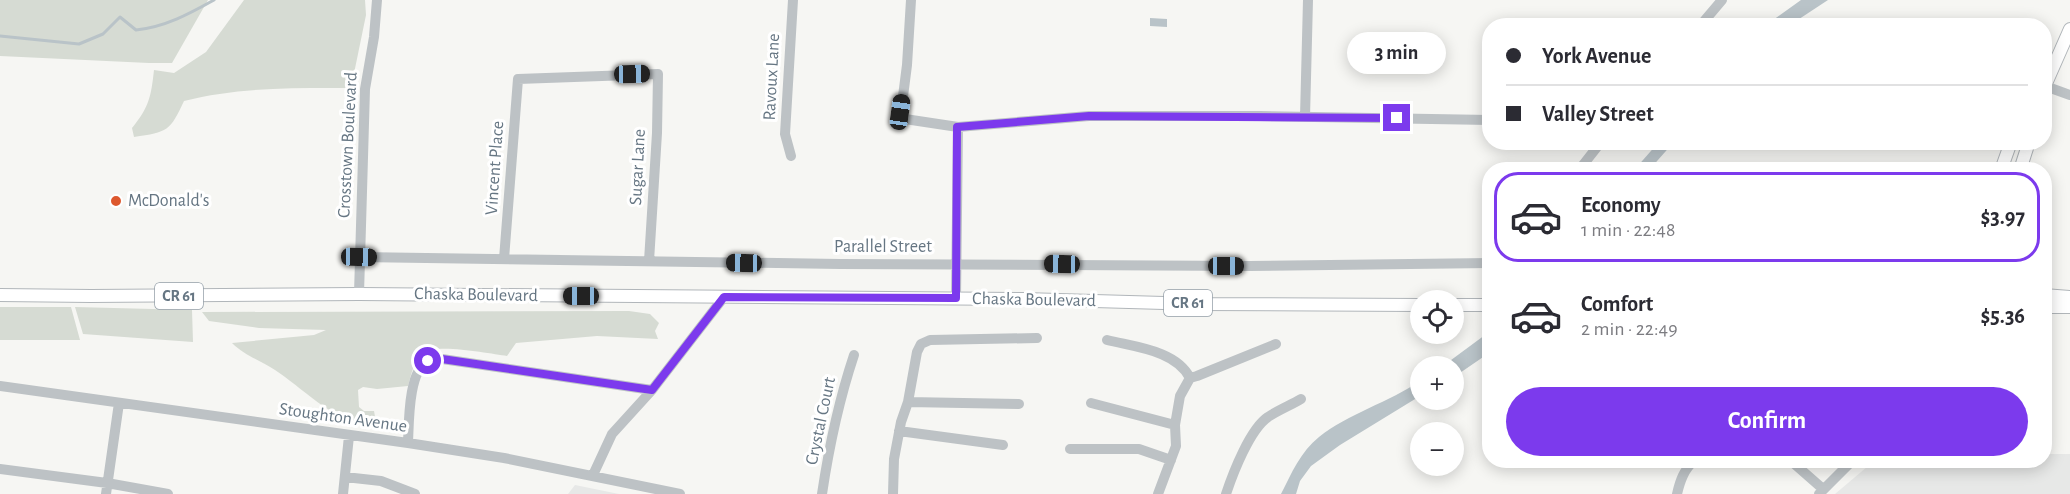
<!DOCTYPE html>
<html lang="en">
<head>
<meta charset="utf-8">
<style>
	:root { --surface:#fff; --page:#f2f2f3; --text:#2b2b33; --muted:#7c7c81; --line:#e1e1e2; --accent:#7c3aed }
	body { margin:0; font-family:"Alegreya Sans",sans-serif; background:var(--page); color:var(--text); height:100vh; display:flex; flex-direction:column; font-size:22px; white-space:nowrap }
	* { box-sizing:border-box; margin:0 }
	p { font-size:20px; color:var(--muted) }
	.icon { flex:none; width:33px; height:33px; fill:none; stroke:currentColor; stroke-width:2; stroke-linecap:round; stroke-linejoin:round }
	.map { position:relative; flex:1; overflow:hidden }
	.details { position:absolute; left:1482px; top:162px; width:570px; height:306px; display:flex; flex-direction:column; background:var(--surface); border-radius:24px; box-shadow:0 3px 15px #0003 }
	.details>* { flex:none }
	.guide { position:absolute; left:1482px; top:18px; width:570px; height:132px; border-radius:24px; box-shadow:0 3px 15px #0003; display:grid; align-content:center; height:132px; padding:0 24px; background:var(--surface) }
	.tools { position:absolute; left:1410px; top:290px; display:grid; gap:12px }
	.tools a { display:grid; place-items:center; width:54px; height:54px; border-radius:50%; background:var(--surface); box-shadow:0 3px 15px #0003; font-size:30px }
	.end { position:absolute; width:27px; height:27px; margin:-14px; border:8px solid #7c3aed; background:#fff; box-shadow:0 0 0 3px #fff }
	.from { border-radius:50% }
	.bubble { position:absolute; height:42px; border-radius:21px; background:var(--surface); box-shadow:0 3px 15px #0003; font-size:20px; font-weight:700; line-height:42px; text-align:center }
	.car { position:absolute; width:18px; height:36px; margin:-18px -9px; border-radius:8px; box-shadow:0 0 4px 2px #0007; background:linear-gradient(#222 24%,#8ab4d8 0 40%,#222 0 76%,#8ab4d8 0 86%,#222 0) }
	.guide b { display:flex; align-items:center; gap:21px; height:57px; font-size:22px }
	.guide b+b { border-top:2px solid var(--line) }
	.guide i { width:15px; height:15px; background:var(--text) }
	ul { padding:10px 0 0; list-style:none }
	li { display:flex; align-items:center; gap:18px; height:90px; margin:0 12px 9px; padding:0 12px; border:3px solid transparent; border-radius:24px }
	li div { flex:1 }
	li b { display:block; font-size:22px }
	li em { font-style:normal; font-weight:700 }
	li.on { border-color:var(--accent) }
	li>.icon { width:54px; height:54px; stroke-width:1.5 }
	.cta { display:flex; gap:12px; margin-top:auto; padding:12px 24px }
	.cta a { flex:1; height:69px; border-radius:36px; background:var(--accent); color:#fff; font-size:24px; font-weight:700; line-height:69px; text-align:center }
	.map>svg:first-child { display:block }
</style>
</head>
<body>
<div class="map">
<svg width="2070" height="494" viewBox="0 0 2070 494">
	<rect width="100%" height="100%" fill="#f6f6f3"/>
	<path fill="#e7e8e7" d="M2045,454H2070V494H1835L1874,461L2044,460Z
		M575,485L619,494H568Z"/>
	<path fill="#d6dbd3" d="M0,0H208L172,63H149L0,56Z
		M244,0H365L366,15L351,88C295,88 238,87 184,101C170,131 168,132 134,137L132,128C149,107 151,97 154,70L174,73L206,52Z
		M0,307H71L80,340H0Z
		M75,307L192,310L193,342L83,334Z
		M629,311L650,314L659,323L655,331L658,339L597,336L516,343L507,356C490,354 437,343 424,353C414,360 411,375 408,386L377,389L363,387L358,390L359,407L364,411H374L376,422C342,431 302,387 275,370C260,360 245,356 232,343L314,335L326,330L259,328L209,321L202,312Z"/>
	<path fill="#b9c3c8" d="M1801,0H1828L1790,25H1766Z
		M1150,18L1167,19V27L1150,26Z
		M1658,143H1673L1650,169H1635Z
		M1489,332V353L1454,377V366H1443Z
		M1420,381V396L1340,445L1311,466L1300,481L1296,494H1281C1291,474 1301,451 1319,437C1348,414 1389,402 1420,381Z"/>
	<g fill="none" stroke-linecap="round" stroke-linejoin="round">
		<path stroke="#b9c3c8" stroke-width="3" d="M0,36L79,44L103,34L120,17L136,30C165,27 189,14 214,0"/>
		<g stroke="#b1b6ba" stroke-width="14">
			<path id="major" d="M2044,88L2070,29
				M2001,170L2011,142
				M2020,170L2029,142
				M0,295L91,296L359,294L1024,299L1199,304L1420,305
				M2044,295L2070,297
				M1454,305H1490
				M2044,307H2070"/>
		</g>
		<path stroke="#bdc2c5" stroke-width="10" d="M911,0L907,65L901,112V118L905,119L958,127L1089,116H1260L1490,120
			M1700,26L1722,0
			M2045,86L2070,95
			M1305,117L1308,0
			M791,156L785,134L793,0
			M1579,170L1601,142
			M359,257L840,264L1250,266L1490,263
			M504,259L518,79L658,74L657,133L649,261
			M359,294L365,89L374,37L377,0
			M956,298L958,127
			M1107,340C1134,347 1176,350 1190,378L1180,396L1175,425L1176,446L1158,494
			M1190,378L1197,376L1276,344
			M0,386L408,443L504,458L680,494
			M908,402L1019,404
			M1091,403L1175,425
			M899,431L1003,445
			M408,443C409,424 408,370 428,361C432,359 438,359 442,359L652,390
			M1070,449H1139L1171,460
			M1790,460L1823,489
			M0,469L107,483L168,494
			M593,475L612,434L652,390L724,297
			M345,477L381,481L415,494
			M106,494L119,403
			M343,494L349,436
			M822,494C829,447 839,400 854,355
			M893,494L894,459L901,422L908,402L917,352L921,344L930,340L1037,338
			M1226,494C1233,473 1250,429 1268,417C1278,410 1291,405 1301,399
			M1677,494C1680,481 1684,469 1695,460
			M1819,494L1853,460"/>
		<use href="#major" stroke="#fff" stroke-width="12"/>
	</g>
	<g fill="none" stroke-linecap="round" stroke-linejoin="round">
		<path stroke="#7c3aed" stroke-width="8" d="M428,361L442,359L652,390L724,297L956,298L957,127L1089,116L1397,118"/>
	</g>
	<circle fill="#dd582d" stroke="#fff" stroke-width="2" cx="116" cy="201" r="6"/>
	<g text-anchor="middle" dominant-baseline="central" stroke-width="6" stroke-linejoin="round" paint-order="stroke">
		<g fill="#fff" stroke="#949fa8" stroke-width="1.5">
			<rect x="155" y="283" width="48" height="26" rx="4.5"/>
			<rect x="1164" y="290" width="48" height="26" rx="4.5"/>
		</g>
		<g font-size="16" font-weight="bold" fill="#667683">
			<text x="179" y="296">CR 61</text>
			<text x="1188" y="303">CR 61</text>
		</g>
		<g font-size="18" fill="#667683" stroke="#fff">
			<text transform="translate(772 77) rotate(-87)">Ravoux Lane</text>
			<text transform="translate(348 145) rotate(-87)">Crosstown Boulevard</text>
			<text transform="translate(638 167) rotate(-87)">Sugar Lane</text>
			<text transform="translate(495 168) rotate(-86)">Vincent Place</text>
			<text x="883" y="247">Parallel Street</text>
			<text transform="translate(476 295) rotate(1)">Chaska Boulevard</text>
			<text transform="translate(1034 300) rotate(1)">Chaska Boulevard</text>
			<text transform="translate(343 418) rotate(8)">Stoughton Avenue</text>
			<text transform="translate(821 421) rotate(-78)">Crystal Court</text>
		</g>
		<g font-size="18" fill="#667683" stroke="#fff" text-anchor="start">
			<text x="128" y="201">McDonald's</text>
		</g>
	</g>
</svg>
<div class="tools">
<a><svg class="icon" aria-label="locate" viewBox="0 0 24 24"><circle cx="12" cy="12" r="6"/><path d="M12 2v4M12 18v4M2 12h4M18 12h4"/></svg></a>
<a>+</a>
<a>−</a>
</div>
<i class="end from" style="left:428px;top:361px"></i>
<i class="end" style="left:1397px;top:118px"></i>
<div class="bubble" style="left:1347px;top:32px;width:99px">3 min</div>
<i class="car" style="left:632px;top:74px;rotate:89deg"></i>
<i class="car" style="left:900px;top:112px;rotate:8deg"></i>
<i class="car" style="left:359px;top:257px;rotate:91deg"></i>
<i class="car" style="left:744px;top:263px;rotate:271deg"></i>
<i class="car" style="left:1062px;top:264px;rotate:271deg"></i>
<i class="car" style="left:1226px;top:266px;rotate:90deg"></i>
<i class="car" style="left:581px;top:296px;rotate:270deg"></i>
<div class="guide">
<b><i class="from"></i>York Avenue</b>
<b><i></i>Valley Street</b>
</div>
<section class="details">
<ul>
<li class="on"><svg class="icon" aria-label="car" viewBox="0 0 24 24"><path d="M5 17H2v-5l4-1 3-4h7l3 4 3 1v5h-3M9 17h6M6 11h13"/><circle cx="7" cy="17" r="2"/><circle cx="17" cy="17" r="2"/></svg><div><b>Economy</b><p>1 min · 22:48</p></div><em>$3.97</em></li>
<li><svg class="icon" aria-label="car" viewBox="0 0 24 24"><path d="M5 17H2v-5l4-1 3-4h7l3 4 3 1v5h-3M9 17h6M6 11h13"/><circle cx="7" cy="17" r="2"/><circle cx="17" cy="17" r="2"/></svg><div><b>Comfort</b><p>2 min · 22:49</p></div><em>$5.36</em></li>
</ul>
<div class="cta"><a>Confirm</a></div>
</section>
</div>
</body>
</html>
